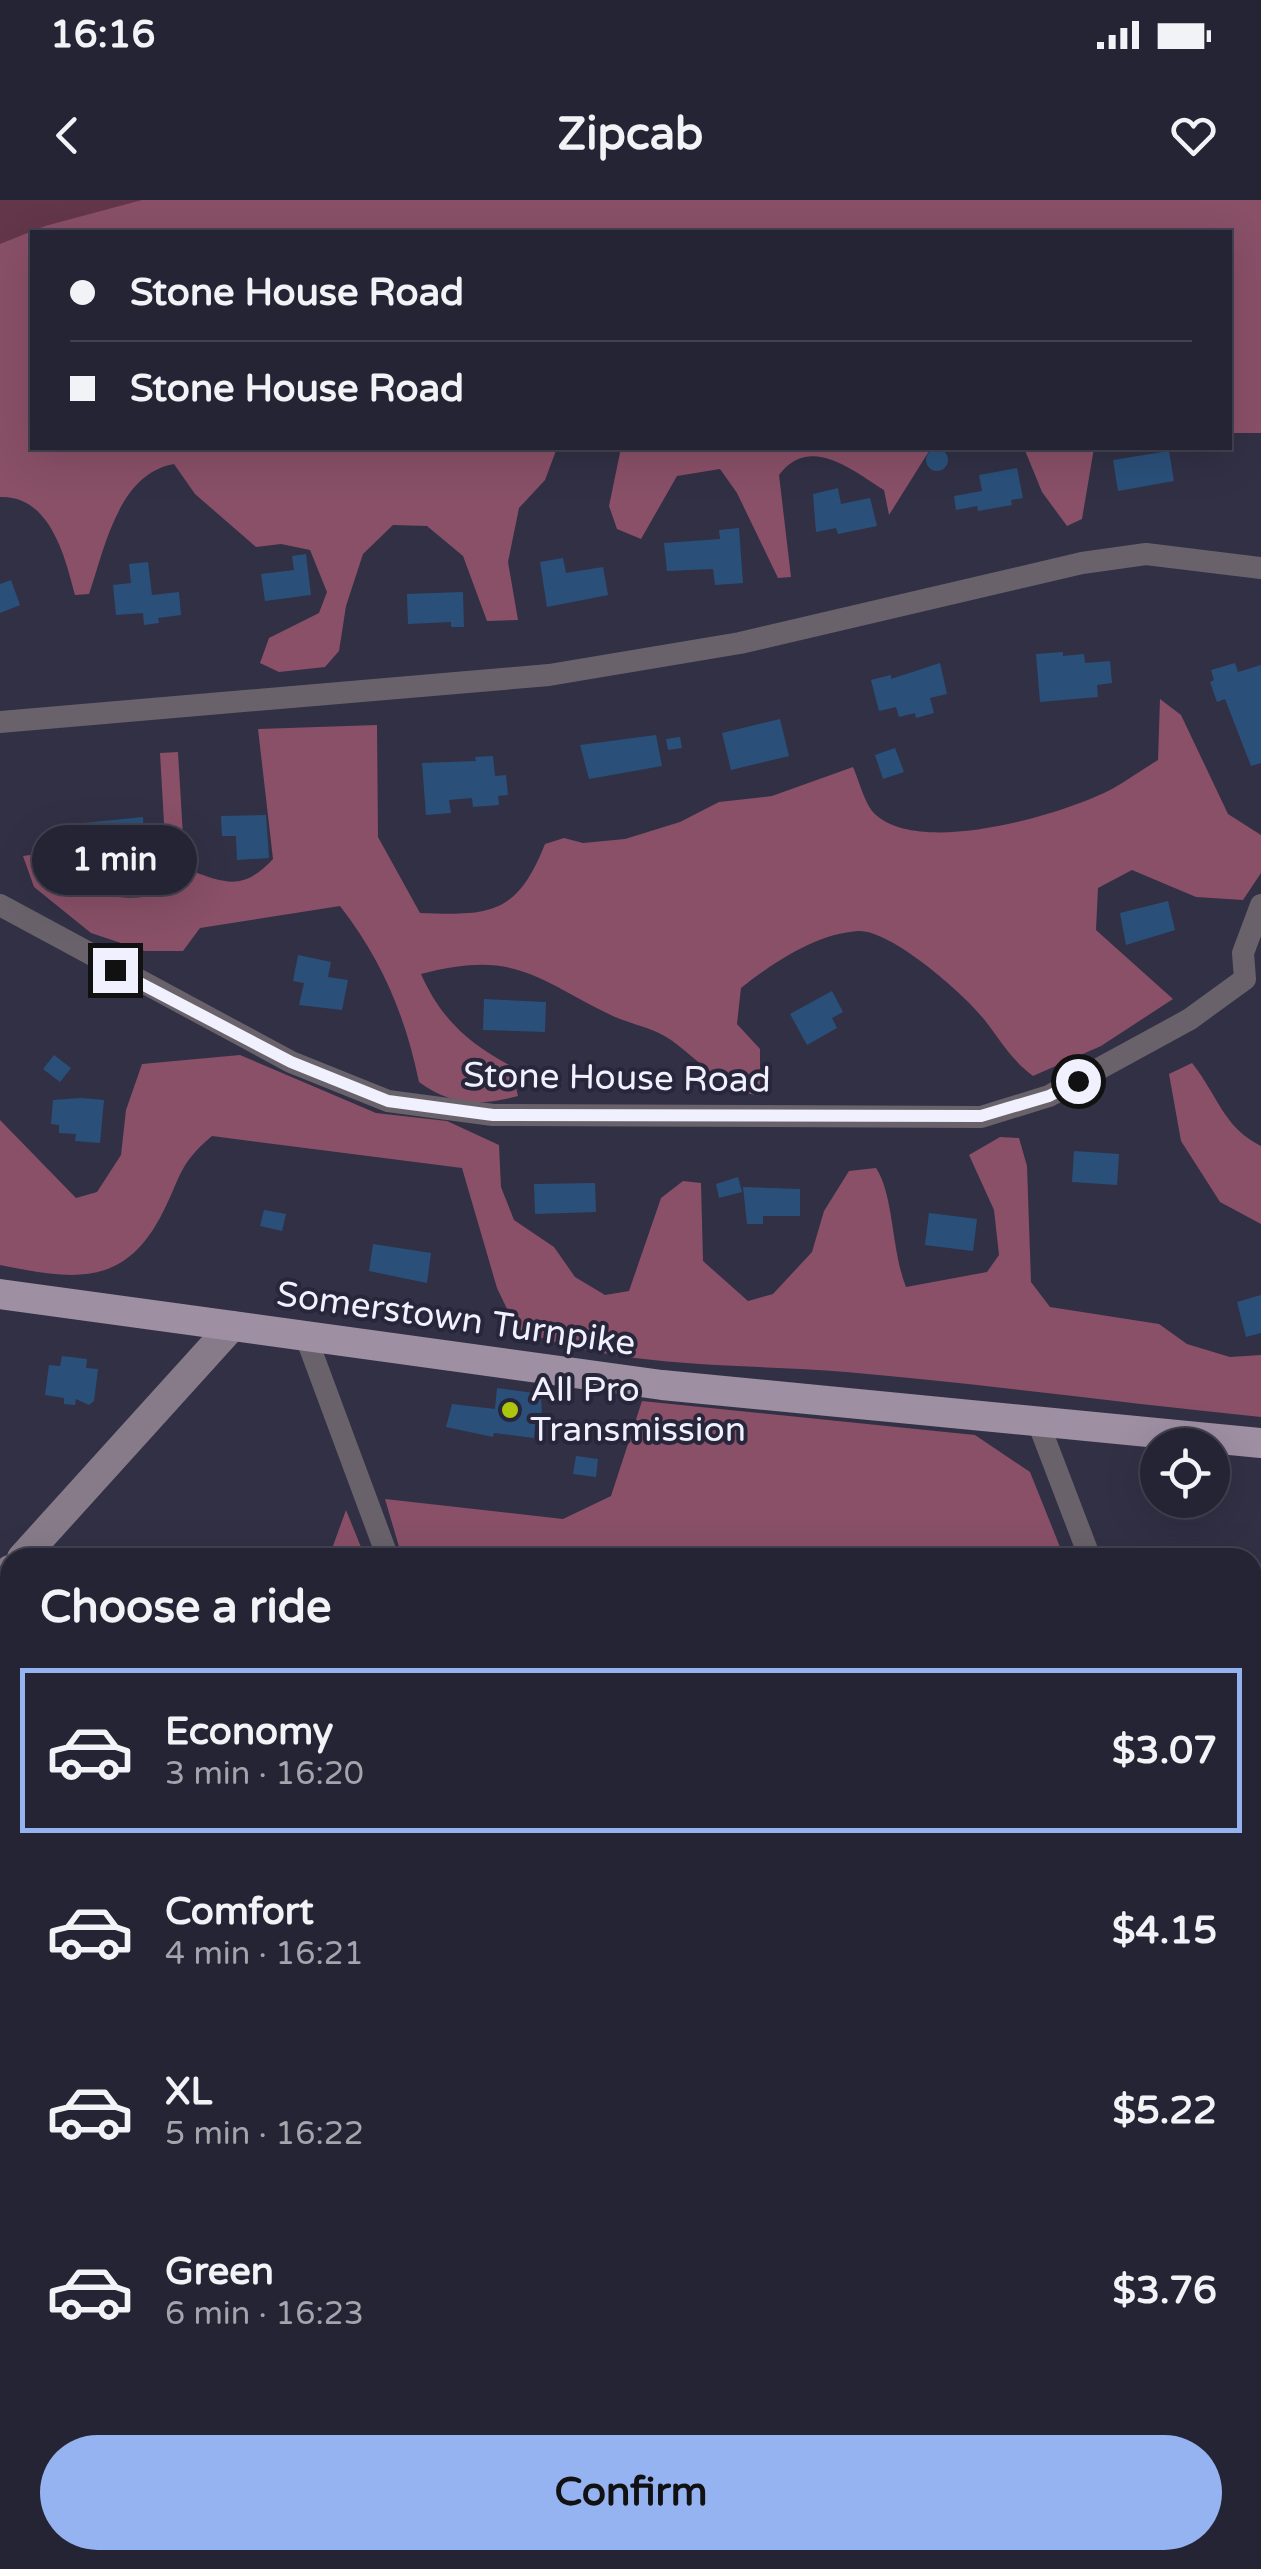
<!DOCTYPE html>
<html lang="en">
<head>
<meta charset="utf-8">
<style>
	:root { --surface:#252434; --page:#313040; --text:#f1f3f6; --muted:#a3a4ac; --line:#42414f; --accent:#95b2f1 }
	body { margin:0; font-family:"Varela Round",sans-serif; background:var(--page); color:var(--text); height:100vh; display:flex; flex-direction:column; font-size:38px; white-space:nowrap }
	* { box-sizing:border-box; margin:0 }
	p { font-size:32px; color:var(--muted) }
	.icon { flex:none; width:55px; height:55px; fill:none; stroke:currentColor; stroke-width:2; stroke-linecap:round; stroke-linejoin:round }
	.map { position:relative; flex:1; overflow:hidden }
	.side { position:absolute; left:0px; top:1348px; width:1262px; height:1022px; display:flex; flex-direction:column; background:var(--surface); border-radius:30px 30px 0 0; box-shadow:0 10px 40px #0002,0 0 0 2px var(--line) }
	.side>* { flex:none }
	.hud { position:absolute; left:30px; top:30px; width:1202px; height:220px; border-radius:0px; box-shadow:0 10px 40px #0002,0 0 0 2px var(--line); display:grid; align-content:center; height:220px; padding:0 40px; background:var(--surface) }
	.fabs { position:absolute; left:1140px; top:1228px; display:grid; gap:20px }
	.fabs a { display:grid; place-items:center; width:90px; height:90px; border-radius:50%; background:var(--surface); box-shadow:0 10px 40px #0002,0 0 0 2px var(--line); font-size:50px }
	.end { position:absolute; width:45px; height:45px; margin:-22px; border:12px solid #f0f0fe; background:#111; box-shadow:0 0 0 5px #111 }
	.from { border-radius:50% }
	.bubble { position:absolute; height:70px; border-radius:35px; background:var(--surface); box-shadow:0 10px 40px #0002,0 0 0 2px var(--line); font-size:32px; font-weight:700; line-height:70px; text-align:center }
	.hud b { display:flex; align-items:center; gap:35px; height:95px; font-size:38px }
	.hud b+b { border-top:2px solid var(--line) }
	.hud i { width:25px; height:25px; background:var(--text) }
	ul { padding:0; list-style:none }
	li { display:flex; align-items:center; gap:30px; height:165px; margin:0 20px 15px; padding:0 20px; border:5px solid transparent; border-radius:0px }
	li div { flex:1 }
	li b { display:block; font-size:38px }
	li em { font-style:normal; font-weight:700 }
	li.current { border-color:var(--accent) }
	li>.icon { width:90px; height:90px; stroke-width:1.5 }
	h2 { padding:0 40px; font-size:45px; line-height:120px }
	.action { display:flex; gap:20px; margin-top:auto; padding:20px 40px }
	.action a { flex:1; height:115px; border-radius:60px; background:var(--accent); color:#111; font-size:40px; font-weight:700; line-height:115px; text-align:center }
	.status { display:flex; justify-content:space-between; align-items:center; height:70px; padding:0 50px; background:var(--surface); direction:ltr }
	.status svg { height:28px; fill:currentColor }
	header { display:flex; justify-content:space-between; align-items:center; height:130px; padding:0 40px; background:var(--surface); font-size:45px; font-weight:700 }
	.map>svg:first-child { display:block }
</style>
</head>
<body>
<div class="status"><b>16:16</b><svg viewBox="0 0 49 12"><path d="M0 12V9h3v3zM5 12V6h3v6zM10 12V3h3v9zM15 12V0h3v12zM26 1h20v11H26zM47 4h2v5h-2z"/></svg></div>
<header><svg class="icon" aria-label="back" viewBox="0 0 24 24"><path d="M15 5l-7 7 7 7"/></svg>Zipcab<svg class="icon" aria-label="heart" viewBox="0 0 24 24"><path d="M12 20l-8-8c-3-5 5-10 8-4 3-6 11-1 8 4z"/></svg></header>
<div class="map">
<svg width="1261" height="2369" viewBox="0 0 1261 2369">
	<rect width="100%" height="100%" fill="#313045"/>
	<path fill="#633649" d="M0,0H145L0,45Z"/>
	<path fill="#895068" d="M142,0H1261V233H1230V32H32V248H557L545,280L519,308L508,362L518,420L487,421L463,356L427,326L393,325L363,354L346,406L339,451L325,467L279,472L260,463L269,438L319,413L327,392L310,350L281,344L256,347L195,294L174,264C118,274 105,348 89,394L75,395C65,357 50,295 0,297V44L45,26Z
		M621,248H931L889,315L884,290C852,270 810,234 779,275L791,377L778,378L737,293L720,269L677,276L641,339L617,329L609,306Z
		M1024,248H1094L1082,319L1067,326L1042,292Z
		M1160,499L1181,515L1228,614L1261,635V673L1243,700L1196,697L1132,670L1098,688L1096,730L1173,799L1101,846L1033,876C1010,859 1000,839 983,818C963,793 890,729 858,731C815,734 773,763 741,788L737,824L760,849V896C725,891 700,861 671,840C654,828 634,825 615,817C536,779 517,749 421,774C441,819 468,843 511,866L518,896C481,906 451,906 419,882C405,815 382,760 340,706L200,728L183,751H145L91,733L34,687L23,656L44,653C84,688 106,706 161,694L167,676L160,553L178,552L183,636L192,671C229,685 245,689 273,659L258,529L377,525L378,637L420,713C492,716 517,714 545,644L564,638L583,643L625,639L680,622L719,602L772,596L853,567C859,580 865,606 876,615C922,656 1062,615 1112,589C1128,580 1143,569 1158,560Z
		M240,855L376,913L447,921L499,945L501,987L514,1020L554,1047L575,1077L605,1095L629,1091L661,998L683,981L701,983L703,1061L748,1101L773,1094L812,1052L824,1011L849,971L876,968C894,995 891,1049 906,1087L987,1072L999,1055L994,1010L969,955L1000,937L1019,938L1027,966L1031,1082L1050,1107L1159,1124L1187,1144L1230,1157L1261,1155V1217C1123,1203 984,1184 846,1172C742,1163 612,1170 516,1128L497,1088L462,968L212,936C178,965 182,975 163,1012C125,1088 74,1080 0,1065V920L76,998L97,992L121,955L126,910L142,864Z
		M1192,863C1219,897 1223,927 1261,946V1024L1220,1002L1181,941L1169,874Z
		M642,1201L975,1235L1030,1272L1064,1357H402L385,1299L563,1319L611,1296Z
		M346,1310L365,1357H329Z
		M0,1494L10,1504V1585L0,1580Z
		M10,1706V1902L0,1897V1709Z
		M1255,1794L1261,1808V2082H1252Z
		M10,2101V2221L0,2223V2103Z
		M1261,2337V2369H1131L1146,2360H1252L1253,2338Z
		M58,2360H1039V2369H41Z"/>
	<path fill="#2a507a" d="M926 260a11 11 0 1 1 22 0a11 11 0 1 1-22 0Z
		M1169,251L1174,281L1118,291L1113,260Z
		M1017,268L1023,298L1011,300L1012,305L978,311L977,306L956,310L954,296L982,291L979,275Z
		M838,288L841,304L870,298L877,326L838,334L836,328L816,332L813,294Z
		M739,328L743,383L715,385L713,369L667,371L664,343L720,339L719,330Z
		M306,354L311,395L265,401L261,374L294,370L292,356Z
		M563,358L566,373L603,367L608,395L547,407L540,362Z
		M148,362L152,395L179,392L181,415L158,418L159,423L144,425L143,413L116,415L113,385L131,383L129,364Z
		M11,380L20,405L0,413V384Z
		M463,392L464,427H451V422L408,424L407,394Z
		M1063,452V456L1084,454L1085,463L1110,461L1112,483L1097,485L1098,497L1040,502L1036,454Z
		M940,463L947,494L930,498L934,513L916,518L915,513L899,517L896,507L879,511L871,480L891,475V479Z
		M1235,463L1238,472L1261,465V563L1251,566L1225,499L1217,502L1210,482L1214,480L1211,470Z
		M780,519L789,556L731,570L722,533Z
		M656,535L662,566L589,579L580,545Z
		M680,537L682,548L668,550L666,539Z
		M895,548L904,572L883,579L875,555Z
		M493,556L495,576L506,575L508,595L498,596L499,605L473,607L472,598L449,600L451,613L426,615L422,563L476,561L475,557Z
		M266,615L269,658L237,660L236,636H222L221,616Z
		M143,617L145,672L123,673L122,661L93,662V653H74L73,624Z
		M1168,701L1175,730L1126,745L1120,713Z
		M298,755L331,762L328,777L348,780L342,810L299,805L304,783L293,781Z
		M832,791L843,812L832,818L837,828L807,845L790,814Z
		M484,799L546,802L545,832L483,830Z
		M54,855L71,868L60,882L43,869Z
		M81,898L104,900L100,943L75,941L76,934L59,933V925L51,924L53,900Z
		M1074,951L1119,954L1117,985L1072,982Z
		M738,977L742,992L719,998L716,984Z
		M595,983L596,1012L535,1014L534,984Z
		M743,987L800,989V1016H763V1024H747Z
		M264,1010L286,1014L282,1031L260,1026Z
		M929,1013L977,1019L973,1051L925,1045Z
		M373,1044L431,1053L427,1083L369,1071Z
		M1261,1095V1133L1246,1137L1237,1102Z
		M62,1156L87,1159L86,1168L98,1169L94,1201L89,1205L76,1199L75,1205L64,1204V1198L45,1195L49,1165L60,1166Z
		M497,1188L541,1194L542,1217L536,1216L534,1238L494,1233L493,1237L446,1227L452,1204L495,1209Z
		M576,1256L598,1259L596,1277L573,1274Z"/>
	<g fill="none" stroke-linecap="round" stroke-linejoin="round">
		<path stroke="#69626b" stroke-width="22" d="M0,522L549,475L740,443L1082,363L1146,354L1261,368
			M0,705L291,862L388,901L493,915L981,917L1049,896L1190,819L1245,779L1243,753L1261,705
			M306,1137L388,1358
			M1038,1222L1090,1358
			M1252,2206L1261,2208"/>
		<path stroke="#877b8a" stroke-width="30" d="M22,1358L232,1126
			M0,1381L10,1370"/>
		<path stroke="#9e8fa2" stroke-width="30" d="M0,1094L662,1185L1261,1243"/>
	</g>
	<g fill="none" stroke-linecap="round" stroke-linejoin="round">
		<path stroke="#f0f0fe" stroke-width="12" d="M115,770L291,862L388,901L493,915L981,916L1049,896L1078,881"/>
	</g>
	<circle fill="#adc60e" stroke="#27263b" stroke-width="4" cx="510" cy="1210" r="10"/>
	<g text-anchor="middle" dominant-baseline="central" stroke-width="8" stroke-linejoin="round" paint-order="stroke">
		<g font-size="35" fill="#f0f0fe" stroke="#27263b">
			<text transform="translate(617 878) rotate(1)">Stone House Road</text>
			<text transform="translate(456 1119) rotate(8)">Somerstown Turnpike</text>
		</g>
		<g font-size="35" fill="#f0f0fe" stroke="#27263b" text-anchor="start">
			<text x="530" y="1190">All Pro<tspan x="530" dy="40">Transmission</tspan></text>
		</g>
	</g>
</svg>
<div class="fabs">
<a><svg class="icon" aria-label="locate" viewBox="0 0 24 24"><circle cx="12" cy="12" r="6"/><path d="M12 2v4M12 18v4M2 12h4M18 12h4"/></svg></a>
</div>
<i class="end from" style="left:1078px;top:881px"></i>
<i class="end" style="left:115px;top:770px"></i>
<div class="bubble" style="left:32px;top:625px;width:165px">1 min</div>
<div class="hud">
<b><i class="from"></i>Stone House Road</b>
<b><i></i>Stone House Road</b>
</div>
<section class="side">
<h2>Choose a ride</h2>
<ul>
<li class="current"><svg class="icon" aria-label="car" viewBox="0 0 24 24"><path d="M5 17H2v-5l4-1 3-4h7l3 4 3 1v5h-3M9 17h6M6 11h13"/><circle cx="7" cy="17" r="2"/><circle cx="17" cy="17" r="2"/></svg><div><b>Economy</b><p>3 min · 16:20</p></div><em>$3.07</em></li>
<li><svg class="icon" aria-label="car" viewBox="0 0 24 24"><path d="M5 17H2v-5l4-1 3-4h7l3 4 3 1v5h-3M9 17h6M6 11h13"/><circle cx="7" cy="17" r="2"/><circle cx="17" cy="17" r="2"/></svg><div><b>Comfort</b><p>4 min · 16:21</p></div><em>$4.15</em></li>
<li><svg class="icon" aria-label="car" viewBox="0 0 24 24"><path d="M5 17H2v-5l4-1 3-4h7l3 4 3 1v5h-3M9 17h6M6 11h13"/><circle cx="7" cy="17" r="2"/><circle cx="17" cy="17" r="2"/></svg><div><b>XL</b><p>5 min · 16:22</p></div><em>$5.22</em></li>
<li><svg class="icon" aria-label="car" viewBox="0 0 24 24"><path d="M5 17H2v-5l4-1 3-4h7l3 4 3 1v5h-3M9 17h6M6 11h13"/><circle cx="7" cy="17" r="2"/><circle cx="17" cy="17" r="2"/></svg><div><b>Green</b><p>6 min · 16:23</p></div><em>$3.76</em></li>
</ul>
<div class="action"><a>Confirm</a></div>
</section>
</div>
</body>
</html>
